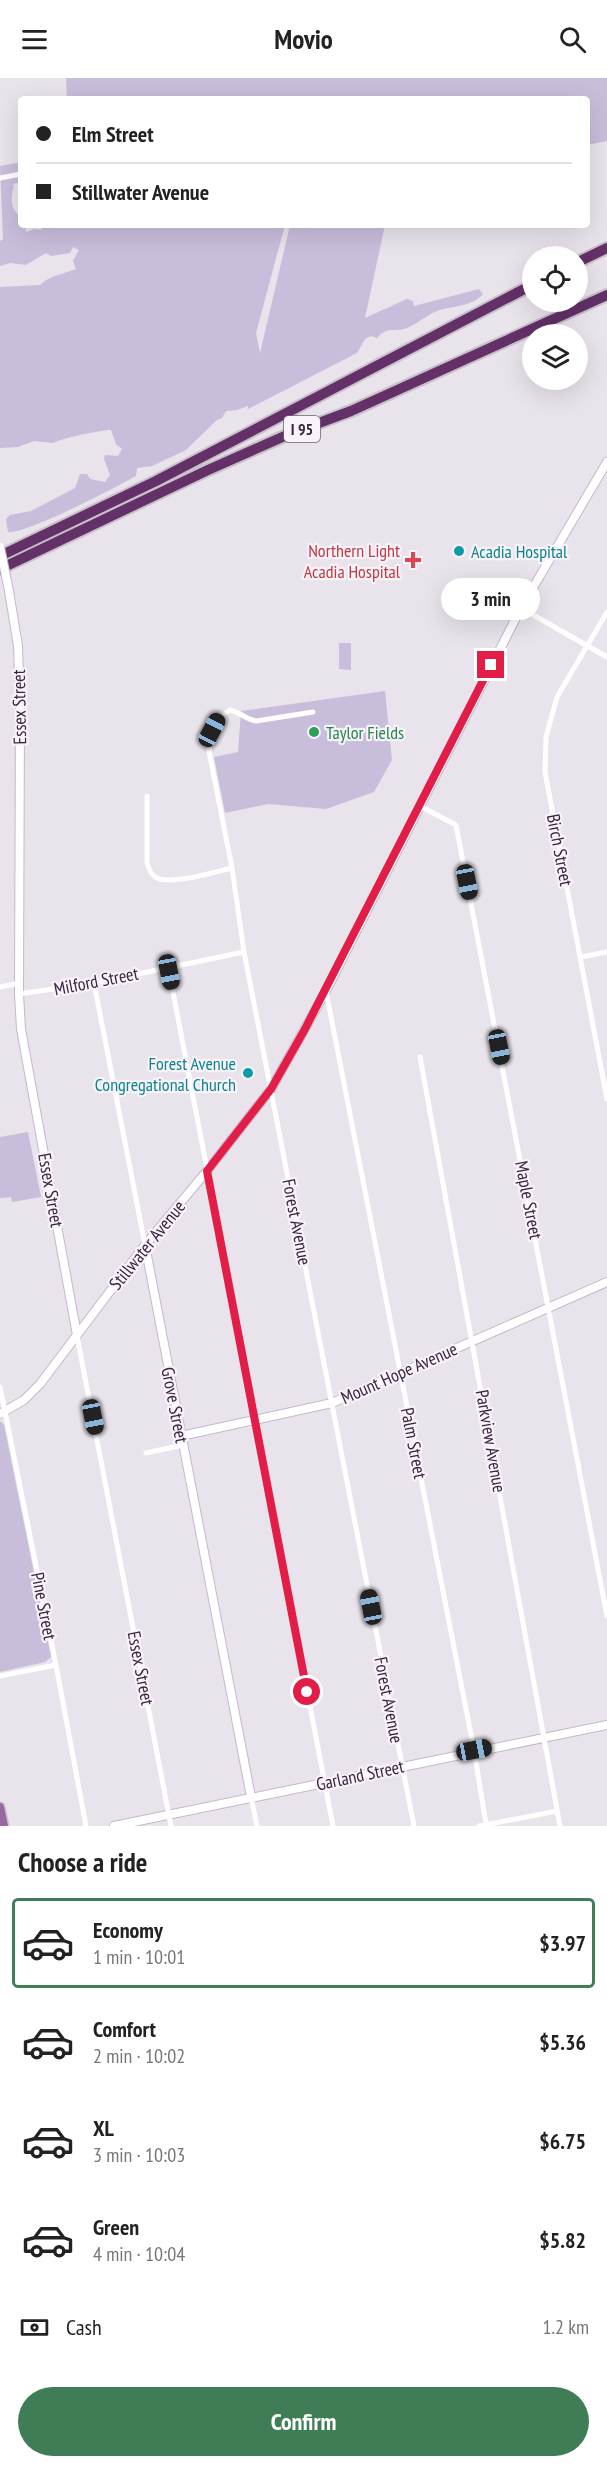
<!DOCTYPE html>
<html lang="en">
<head>
<meta charset="utf-8">
<style>
	:root { --surface:#fff; --page:#f2f2f2; --text:#222; --muted:#767676; --line:#e0e0e0; --accent:#3e7d55 }
	body { margin:0; font-family:"PT Sans Narrow",sans-serif; background:var(--page); color:var(--text); height:100vh; display:flex; flex-direction:column; font-size:22px; white-space:nowrap }
	* { box-sizing:border-box; margin:0 }
	p { font-size:20px; color:var(--muted) }
	.icon { flex:none; width:33px; height:33px; fill:none; stroke:currentColor; stroke-width:2; stroke-linecap:round; stroke-linejoin:round }
	.map { position:relative; height:1748px; overflow:hidden }
	.details { display:flex; flex-direction:column; background:var(--surface); flex:1 }
	.details>* { flex:none }
	.hud { position:absolute; left:18px; top:18px; width:572px; height:132px; border-radius:6px; box-shadow:0 6px 24px #0002; display:grid; align-content:center; height:132px; padding:0 18px; background:var(--surface) }
	.buttons { position:absolute; left:522px; top:168px; display:grid; gap:12px }
	.buttons a { display:grid; place-items:center; width:66px; height:66px; border-radius:50%; background:var(--surface); box-shadow:0 6px 24px #0002; font-size:30px }
	.end { position:absolute; width:27px; height:27px; margin:-14px; border:8px solid #e11d48; background:#fff; box-shadow:0 0 0 3px #fff }
	.from { border-radius:50% }
	.bubble { position:absolute; height:42px; border-radius:21px; background:var(--surface); box-shadow:0 6px 24px #0002; font-size:20px; font-weight:700; line-height:42px; text-align:center }
	.car { position:absolute; width:18px; height:36px; margin:-18px -9px; border-radius:8px; box-shadow:0 0 4px 2px #0007; background:linear-gradient(#222 24%,#8ab4d8 0 40%,#222 0 76%,#8ab4d8 0 86%,#222 0) }
	.hud b { display:flex; align-items:center; gap:21px; height:57px; font-size:22px }
	.hud b+b { border-top:2px solid var(--line) }
	.hud i { width:15px; height:15px; background:var(--text) }
	ul { padding:0; list-style:none }
	li { display:flex; align-items:center; gap:18px; height:90px; margin:0 12px 9px; padding:0 6px; border:3px solid transparent; border-radius:6px }
	li div { flex:1 }
	li b { display:block; font-size:22px }
	li em { font-style:normal; font-weight:700 }
	li.selected { border-color:var(--accent) }
	li>.icon { width:54px; height:54px; stroke-width:1.5 }
	h2 { padding:0 18px; font-size:27px; line-height:72px }
	.pay { display:flex; align-items:center; gap:15px; height:66px; padding:0 18px; font-size:22px }
	.pay p { margin-inline-start:auto }
	.primary-button { display:flex; gap:12px; margin-top:auto; padding:12px 18px }
	.primary-button a { flex:1; height:69px; border-radius:36px; background:var(--accent); color:#fff; font-size:24px; font-weight:700; line-height:69px; text-align:center }
	header { display:flex; justify-content:space-between; align-items:center; height:78px; padding:0 18px; background:var(--surface); font-size:27px; font-weight:700 }
	.map>svg:first-child { display:block }
</style>
</head>
<body>
<header><svg class="icon" aria-label="menu" viewBox="0 0 24 24"><path d="M4 6h16M4 12h16M4 18h16"/></svg>Movio<svg class="icon" aria-label="search" viewBox="0 0 24 24"><circle cx="10" cy="10" r="6"/><path d="M15 15l6 6"/></svg></header>
<div class="map">
<svg width="607" height="1748" viewBox="0 0 607 1748">
	<rect width="100%" height="100%" fill="#e9e3ec"/>
	<path fill="#c9bddc" d="M66,0H607V63L587,67L586,21H67Z
		M21,84V107L19,105L12,106L14,107C11,120 9,130 21,139V147H25L26,154L34,151L41,152L44,147H285L256,255L260,275L290,147H385L365,240L407,221L413,223L414,228L479,211L483,216C473,228 454,228 440,232C427,236 419,245 407,250C394,255 388,247 377,260L371,258L365,261L357,275L248,331V328L237,332L226,333L222,340L217,342L186,372L152,388L137,390L136,398C116,409 25,457 8,454L6,441L10,437L31,433L75,410L80,396H87L90,401L105,404L110,397L104,381L105,377L118,378L122,371L116,366L111,352C105,351 58,361 53,365L34,363L18,369L0,370V209L40,207C48,198 64,196 76,191L73,183L79,172L73,169L70,175L51,178L46,175L26,187L10,185L0,188V163L3,161L0,88Z
		M339,565H351V592L339,591Z
		M385,613L392,682L374,714L326,731L268,726L225,735L214,679L238,674L241,633Z
		M28,1054L41,1119L12,1124L11,1119L0,1120V1059Z
		M0,1343L4,1347L51,1579L45,1584L0,1594Z"/>
	<g fill="none" stroke-linecap="round" stroke-linejoin="round">
		<g stroke="#c6b7cc" stroke-width="10">
			<path id="secondary" d="M9,513L18,568L20,629L19,916L21,951L77,1257
				M145,1167L251,1719
				M0,1336L24,1322L40,1306L145,1167L207,1093L271,1011L326,913L521,530L607,384
				M181,1358L332,1325L607,1204
				M114,1748L607,1647"/>
		</g>
		<g stroke="#c8c1c9" stroke-width="11">
			<path id="primary" d="M0,1729L4,1748"/>
		</g>
		<g stroke="#c8c1c9" stroke-width="14">
			<path id="highway" d="M578,184L607,170
				M0,478L156,403L532,207
				M0,491L208,392L287,357L351,333L607,217"/>
		</g>
		<path stroke="#fff" stroke-width="5" d="M0,100L21,96
			M521,530L607,579
			M607,534L557,619L546,659L545,694L607,1021
			M313,634L256,643C245,641 240,634 230,632L218,640L212,653L209,673L232,790L244,874L414,1748
			M147,718V785C149,791 151,797 157,800C172,807 215,794 232,790
			M420,728L456,747L607,1538
			M581,879L607,874
			M168,888L333,1748
			M94,905L145,1167
			M0,909L19,905
			M326,913L474,1672L486,1746
			M19,916L94,905L244,874
			M420,979L560,1748
			M77,1258L171,1748
			M0,1309L56,1587L86,1748
			M146,1375L183,1367
			M0,1598L56,1587
			M251,1719L257,1748
			M479,1748L557,1733"/>
		<use href="#secondary" stroke="#fff" stroke-width="8"/>
		<use href="#primary" stroke="#9869a0" stroke-width="8"/>
		<use href="#highway" stroke="#633068" stroke-width="10"/>
		<g stroke="#c6b7cc" stroke-width="10" stroke-linecap="butt">
			<path id="secondary-bridge" d="M0,469L9,513"/>
		</g>
		<use href="#secondary-bridge" stroke="#fff" stroke-width="8"/>
	</g>
	<g fill="none" stroke-linecap="round" stroke-linejoin="round">
		<path stroke="#e11d48" stroke-width="8" d="M307,1614L207,1093L271,1011L305,951L491,587"/>
	</g>
	<g fill="#0f9aa8" stroke="#f7f3f9" stroke-width="2">
		<circle cx="459" cy="473" r="6"/>
		<circle cx="248" cy="995" r="6"/>
	</g>
	<path fill="#e0444e" stroke="#f7f3f9" stroke-width="2" d="M410 473h6v6h6v6h-6v6h-6v-6h-6v-6h6z"/>
	<circle fill="#2e9e5b" stroke="#f7f3f9" stroke-width="2" cx="314" cy="654" r="6"/>
	<g text-anchor="middle" dominant-baseline="central" stroke-width="4.5" stroke-linejoin="round" paint-order="stroke">
		<rect fill="#f7f3f9" stroke="#726175" stroke-width="1.5" x="284" y="338" width="36" height="26" rx="4.5"/>
		<g font-size="16" font-weight="bold" fill="#39233d">
			<text x="302" y="351">I 95</text>
		</g>
		<g font-size="18" fill="#be3a42" stroke="#f7f3f9" text-anchor="end">
			<text x="400" y="472">Northern Light<tspan x="400" dy="21">Acadia Hospital</tspan></text>
		</g>
		<g font-size="18" fill="#0d838f" stroke="#f7f3f9" text-anchor="start">
			<text x="471" y="473">Acadia Hospital</text>
			<text x="236" y="985" text-anchor="end">Forest Avenue<tspan x="236" dy="21">Congregational Church</tspan></text>
		</g>
		<g font-size="18" fill="#39233d" stroke="#f7f3f9">
			<text transform="translate(19 629) rotate(-91)">Essex Street</text>
			<text transform="translate(560 772) rotate(79)">Birch Street</text>
			<text transform="translate(96 903) rotate(-11)">Milford Street</text>
			<text transform="translate(51 1112) rotate(80)">Essex Street</text>
			<text transform="translate(529 1122) rotate(79)">Maple Street</text>
			<text transform="translate(297 1144) rotate(79)">Forest Avenue</text>
			<text transform="translate(147 1167) rotate(-51)">Stillwater Avenue</text>
			<text transform="translate(399 1295) rotate(-24)">Mount Hope Avenue</text>
			<text transform="translate(175 1327) rotate(79)">Grove Street</text>
			<text transform="translate(491 1363) rotate(80)">Parkview Avenue</text>
			<text transform="translate(414 1365) rotate(79)">Palm Street</text>
			<text transform="translate(44 1528) rotate(79)">Pine Street</text>
			<text transform="translate(141 1590) rotate(79)">Essex Street</text>
			<text transform="translate(389 1622) rotate(79)">Forest Avenue</text>
			<text transform="translate(360 1697) rotate(-12)">Garland Street</text>
		</g>
		<g font-size="18" fill="#27864d" stroke="#f7f3f9" text-anchor="start">
			<text x="326" y="654">Taylor Fields</text>
		</g>
	</g>
</svg>
<div class="buttons">
<a><svg class="icon" aria-label="locate" viewBox="0 0 24 24"><circle cx="12" cy="12" r="6"/><path d="M12 2v4M12 18v4M2 12h4M18 12h4"/></svg></a>
<a><svg class="icon" aria-label="layers" viewBox="0 0 24 24"><path d="M12 4l9 5-9 5-9-5zM3 14l9 5 9-5"/></svg></a>
</div>
<i class="end from" style="left:307px;top:1614px"></i>
<i class="end" style="left:491px;top:587px"></i>
<div class="bubble" style="left:441px;top:500px;width:99px">3 min</div>
<i class="car" style="left:212px;top:652px;rotate:28deg"></i>
<i class="car" style="left:467px;top:804px;rotate:169deg"></i>
<i class="car" style="left:169px;top:894px;rotate:169deg"></i>
<i class="car" style="left:499px;top:969px;rotate:169deg"></i>
<i class="car" style="left:93px;top:1339px;rotate:169deg"></i>
<i class="car" style="left:371px;top:1529px;rotate:349deg"></i>
<i class="car" style="left:474px;top:1672px;rotate:79deg"></i>
<div class="hud">
<b><i class="from"></i>Elm Street</b>
<b><i></i>Stillwater Avenue</b>
</div>
</div>
<section class="details">
<h2>Choose a ride</h2>
<ul>
<li class="selected"><svg class="icon" aria-label="car" viewBox="0 0 24 24"><path d="M5 17H2v-5l4-1 3-4h7l3 4 3 1v5h-3M9 17h6M6 11h13"/><circle cx="7" cy="17" r="2"/><circle cx="17" cy="17" r="2"/></svg><div><b>Economy</b><p>1 min · 10:01</p></div><em>$3.97</em></li>
<li><svg class="icon" aria-label="car" viewBox="0 0 24 24"><path d="M5 17H2v-5l4-1 3-4h7l3 4 3 1v5h-3M9 17h6M6 11h13"/><circle cx="7" cy="17" r="2"/><circle cx="17" cy="17" r="2"/></svg><div><b>Comfort</b><p>2 min · 10:02</p></div><em>$5.36</em></li>
<li><svg class="icon" aria-label="car" viewBox="0 0 24 24"><path d="M5 17H2v-5l4-1 3-4h7l3 4 3 1v5h-3M9 17h6M6 11h13"/><circle cx="7" cy="17" r="2"/><circle cx="17" cy="17" r="2"/></svg><div><b>XL</b><p>3 min · 10:03</p></div><em>$6.75</em></li>
<li><svg class="icon" aria-label="car" viewBox="0 0 24 24"><path d="M5 17H2v-5l4-1 3-4h7l3 4 3 1v5h-3M9 17h6M6 11h13"/><circle cx="7" cy="17" r="2"/><circle cx="17" cy="17" r="2"/></svg><div><b>Green</b><p>4 min · 10:04</p></div><em>$5.82</em></li>
</ul>
<div class="pay"><svg class="icon" aria-label="cash" viewBox="0 0 24 24"><path d="M3 7h18v10H3z"/><circle cx="12" cy="12" r="2"/></svg>Cash<p>1.2 km</p></div>
<div class="primary-button"><a>Confirm</a></div>
</section>
</body>
</html>
